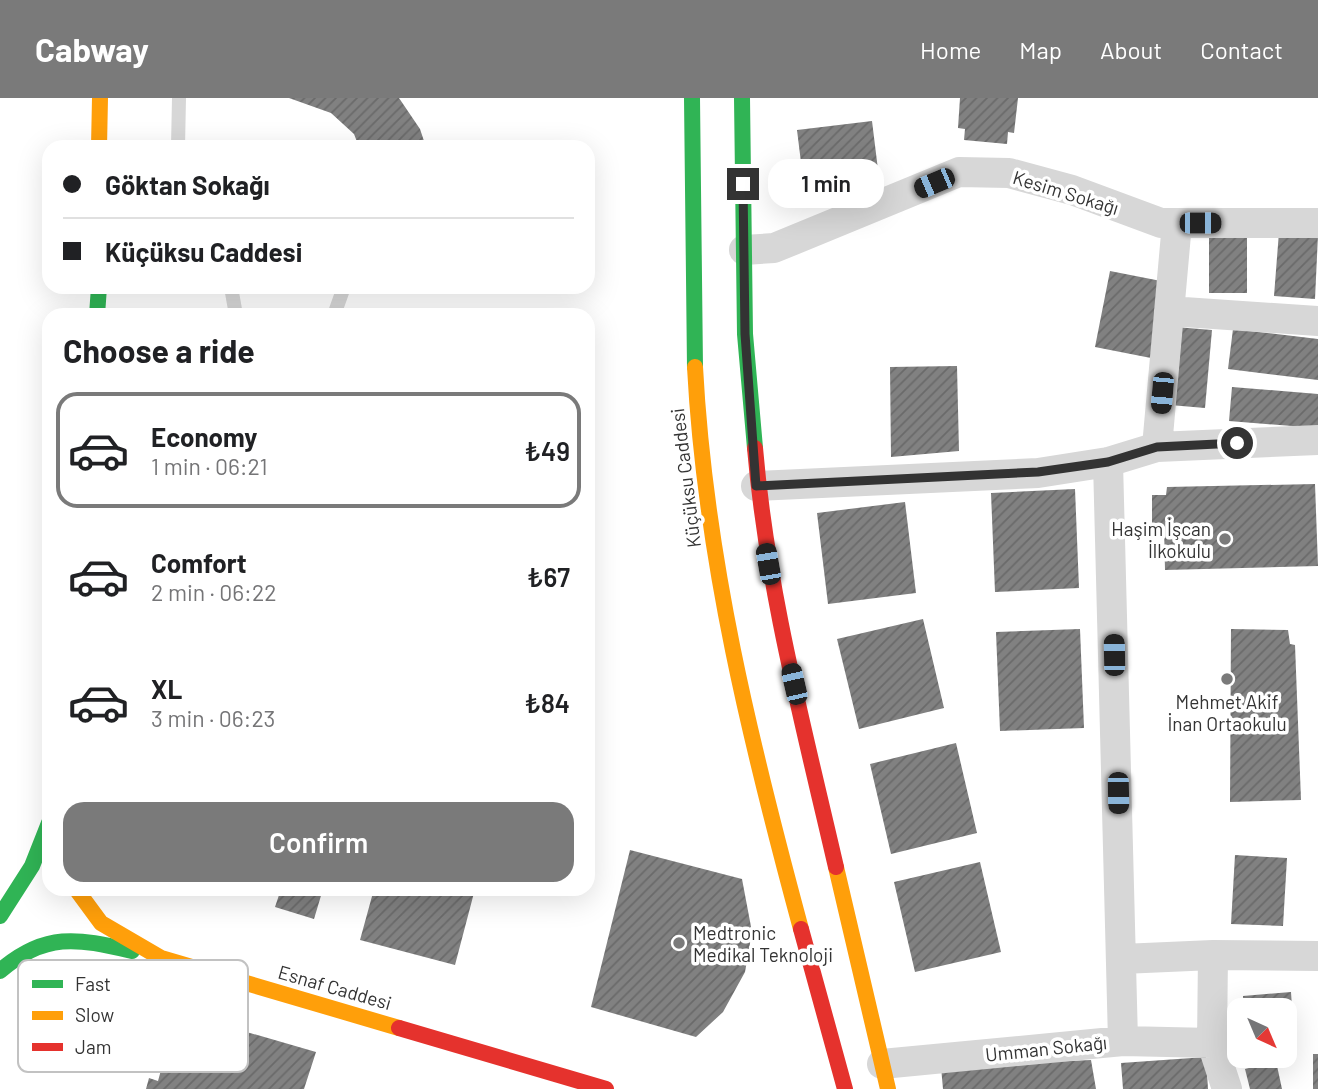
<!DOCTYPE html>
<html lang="en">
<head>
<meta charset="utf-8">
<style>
	:root { --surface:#fff; --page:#f2f2f2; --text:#202124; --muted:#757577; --line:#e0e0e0; --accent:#7a7a7a }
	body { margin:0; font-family:Barlow,sans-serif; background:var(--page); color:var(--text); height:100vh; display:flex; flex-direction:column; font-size:26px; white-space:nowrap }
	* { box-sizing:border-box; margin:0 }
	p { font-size:23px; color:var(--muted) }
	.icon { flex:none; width:38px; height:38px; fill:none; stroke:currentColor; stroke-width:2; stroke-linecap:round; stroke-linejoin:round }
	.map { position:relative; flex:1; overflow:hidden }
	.side { position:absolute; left:42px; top:210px; width:553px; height:588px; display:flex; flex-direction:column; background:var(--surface); border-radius:21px; box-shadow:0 7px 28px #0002 }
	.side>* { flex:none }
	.banner { position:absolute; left:42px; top:42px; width:553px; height:154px; border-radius:21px; box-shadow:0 7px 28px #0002; display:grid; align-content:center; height:154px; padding:0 21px; background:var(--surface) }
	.needle { width:46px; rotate:136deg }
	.tools { position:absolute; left:1227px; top:900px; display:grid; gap:14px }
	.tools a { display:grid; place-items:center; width:70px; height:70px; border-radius:14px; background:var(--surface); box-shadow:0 7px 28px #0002; font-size:35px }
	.end { position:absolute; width:32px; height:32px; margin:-16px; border:9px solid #333; background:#fff; box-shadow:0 0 0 4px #fff }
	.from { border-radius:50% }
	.bubble { position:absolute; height:49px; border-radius:21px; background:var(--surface); box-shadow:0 7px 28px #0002; font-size:23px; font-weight:600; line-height:49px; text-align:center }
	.car { position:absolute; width:21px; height:42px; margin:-21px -10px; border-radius:9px; box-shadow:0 0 5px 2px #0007; background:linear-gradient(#222 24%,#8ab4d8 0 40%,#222 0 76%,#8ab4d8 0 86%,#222 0) }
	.banner b { display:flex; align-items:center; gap:24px; height:66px; font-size:26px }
	.banner b+b { border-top:2px solid var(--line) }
	.banner i { width:18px; height:18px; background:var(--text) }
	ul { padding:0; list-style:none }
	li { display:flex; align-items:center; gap:21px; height:116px; margin:0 14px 10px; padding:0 7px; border:4px solid transparent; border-radius:21px }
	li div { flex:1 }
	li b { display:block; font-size:26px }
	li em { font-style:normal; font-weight:600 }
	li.active { border-color:var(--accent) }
	li>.icon { width:63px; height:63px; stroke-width:1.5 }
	h2 { padding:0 21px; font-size:32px; line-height:84px }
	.button { display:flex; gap:14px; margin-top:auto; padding:14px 21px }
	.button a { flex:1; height:80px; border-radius:21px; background:var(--accent); color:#fff; font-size:28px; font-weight:600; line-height:80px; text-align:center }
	header { display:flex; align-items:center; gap:42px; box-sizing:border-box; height:98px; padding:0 35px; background:var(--accent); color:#fff }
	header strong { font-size:33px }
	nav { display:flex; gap:38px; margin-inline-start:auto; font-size:24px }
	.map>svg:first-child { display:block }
</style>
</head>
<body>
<header>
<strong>Cabway</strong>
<nav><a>Home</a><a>Map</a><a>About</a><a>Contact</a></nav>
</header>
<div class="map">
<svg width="1318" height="991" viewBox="0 0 1318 991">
	<defs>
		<pattern id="building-hatch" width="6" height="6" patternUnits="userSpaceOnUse" patternTransform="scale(1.75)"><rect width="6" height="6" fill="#818181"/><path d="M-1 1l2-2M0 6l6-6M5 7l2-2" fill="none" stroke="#6a6a6a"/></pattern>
	</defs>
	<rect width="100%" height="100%" fill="#fff"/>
	<path fill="url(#building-hatch)" d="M289,0H399L420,31L426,49H359L354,36L331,15Z
		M960,0H1018L1014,35L1008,34L1007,46L964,42L965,31L958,30Z
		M872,23L880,88L805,97L797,32Z
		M1279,134L1318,137L1315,201L1274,198Z
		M1209,138H1247V195H1209Z
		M1110,173L1166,184L1151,260L1095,249Z
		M1176,229L1212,232L1205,310L1170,307Z
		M1233,231L1318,241V282L1228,271Z
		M957,268L959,353L891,359L890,269Z
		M1232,289L1318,296V330L1229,323Z
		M1315,386L1318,468L1165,472L1164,427L1152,426V397H1166L1167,389Z
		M1075,391L1079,490L995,494L991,395Z
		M905,404L916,495L828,506L817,415Z
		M923,521L944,610L859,631L837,541Z
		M1080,531L1084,630L1000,633L996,534Z
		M1231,531L1288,532L1290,546L1295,547L1301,702L1230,704Z
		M956,645L977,735L891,756L870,666Z
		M630,752L742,781L752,834L745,874L723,914L696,939L591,909Z
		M1235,757L1287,760L1283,828L1231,826Z
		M980,764L1001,854L915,874L894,784Z
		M281,791H323L314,821L275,809Z
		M374,791H475L455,867L360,842Z
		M1291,894L1294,940L1284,941V912H1244L1243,898Z
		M153,907L316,954L304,991H146L149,980L158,983L166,954L141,947Z
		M1313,956H1318V991H1313Z
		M1206,959L1208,991H1123L1121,965Z
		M1091,962L1096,991H943L941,969Z
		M1276,963L1282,991H1250L1245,971Z"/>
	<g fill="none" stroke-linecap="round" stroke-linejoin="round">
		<path stroke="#d7d7d7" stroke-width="14" d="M178,49L179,0
			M231,189L236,217
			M334,217L344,189"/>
		<path stroke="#d7d7d7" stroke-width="30" d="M744,152L774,150L959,74L1009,75L1072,92L1161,125H1318
			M1169,213L1318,223
			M1157,349L1177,125
			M1108,364L1123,943
			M756,388L1038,375L1108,364L1157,349L1318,342
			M1122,861L1213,857
			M882,966L1123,943L1212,945
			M1227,991L1212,945L1213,857L1318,858"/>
		<path stroke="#30b455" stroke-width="16" d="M692,0L695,269
			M742,0L745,236L755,350
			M97,217L99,189
			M0,818L32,768L49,725
			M0,873C45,834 77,840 132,853"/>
		<path stroke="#ff9f0a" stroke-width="16" d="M99,49L100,0
			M695,269C705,460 751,646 801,831
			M836,769L888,991
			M76,791L101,825L161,860L399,930"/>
		<path stroke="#e5322d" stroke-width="16" d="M755,350C767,492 804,630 836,769
			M801,831L845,991
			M399,930L606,991"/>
	</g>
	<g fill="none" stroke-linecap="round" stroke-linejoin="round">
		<path stroke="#333" stroke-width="9" d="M743,86L745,236L756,388L1038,374L1108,364L1157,349L1237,345"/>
	</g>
	<g fill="#7a7a7a" stroke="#fff" stroke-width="2.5">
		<circle cx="1225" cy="441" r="7"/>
		<circle cx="1227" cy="581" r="7"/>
		<circle cx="679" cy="845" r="7"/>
	</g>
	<g text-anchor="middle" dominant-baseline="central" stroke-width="7" stroke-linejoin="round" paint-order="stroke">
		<g font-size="19" fill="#333" stroke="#fff">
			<text transform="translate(1066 94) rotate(17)">Kesim Sokağı</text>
			<text transform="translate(685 380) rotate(-97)">Küçüksu Caddesi</text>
			<text transform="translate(335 889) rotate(16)">Esnaf Caddesi</text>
			<text transform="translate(1046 950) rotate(-6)">Umman Sokağı</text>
		</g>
		<g font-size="19" fill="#333" stroke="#fff" text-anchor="end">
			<text x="1211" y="430">Haşim İşcan<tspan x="1211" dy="22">İlkokulu</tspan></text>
			<text x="1227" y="603" text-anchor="middle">Mehmet Akif<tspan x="1227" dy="22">İnan Ortaokulu</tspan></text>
			<text x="693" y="834" text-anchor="start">Medtronic<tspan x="693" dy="22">Medikal Teknoloji</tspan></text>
		</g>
	</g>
	<rect x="18" y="862" width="230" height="112" rx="10" fill="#fff" stroke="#c2c2c2" stroke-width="2"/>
	<rect x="32" y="882" width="31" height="8" fill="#30b455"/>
	<rect x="32" y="913" width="31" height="9" fill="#ff9f0a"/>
	<rect x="32" y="945" width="31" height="8" fill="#e5322d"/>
	<g font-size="19" fill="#333">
		<text x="75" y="893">Fast</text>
		<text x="75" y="924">Slow</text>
		<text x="75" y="956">Jam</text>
	</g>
</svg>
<div class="tools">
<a><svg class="needle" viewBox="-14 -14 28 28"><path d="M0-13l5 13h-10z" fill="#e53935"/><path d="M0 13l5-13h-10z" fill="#757577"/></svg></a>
</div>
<i class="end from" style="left:1237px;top:345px"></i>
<i class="end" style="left:743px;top:86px"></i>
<div class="bubble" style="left:768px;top:61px;width:116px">1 min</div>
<i class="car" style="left:934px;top:85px;rotate:247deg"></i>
<i class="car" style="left:1200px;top:125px;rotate:90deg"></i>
<i class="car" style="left:1162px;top:295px;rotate:185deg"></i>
<i class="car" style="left:768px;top:466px;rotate:350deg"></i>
<i class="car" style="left:1114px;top:557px;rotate:359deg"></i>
<i class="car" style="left:794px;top:586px;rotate:347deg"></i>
<i class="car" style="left:1118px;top:695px;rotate:179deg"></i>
<div class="banner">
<b><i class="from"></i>Göktan Sokağı</b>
<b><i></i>Küçüksu Caddesi</b>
</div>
<section class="side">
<h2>Choose a ride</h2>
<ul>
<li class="active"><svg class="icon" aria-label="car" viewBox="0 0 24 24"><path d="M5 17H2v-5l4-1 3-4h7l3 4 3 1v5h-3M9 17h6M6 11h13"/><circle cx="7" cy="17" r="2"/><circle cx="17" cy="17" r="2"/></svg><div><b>Economy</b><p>1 min · 06:21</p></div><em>₺49</em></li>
<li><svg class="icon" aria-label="car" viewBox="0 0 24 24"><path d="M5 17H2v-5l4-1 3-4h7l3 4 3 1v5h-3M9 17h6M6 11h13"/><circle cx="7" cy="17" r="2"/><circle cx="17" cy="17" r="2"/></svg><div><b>Comfort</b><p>2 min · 06:22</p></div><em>₺67</em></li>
<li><svg class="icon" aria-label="car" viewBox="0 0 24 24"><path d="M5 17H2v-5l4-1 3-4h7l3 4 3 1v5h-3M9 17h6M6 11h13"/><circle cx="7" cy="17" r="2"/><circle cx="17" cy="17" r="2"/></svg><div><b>XL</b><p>3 min · 06:23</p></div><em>₺84</em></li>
</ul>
<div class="button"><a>Confirm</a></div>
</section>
</div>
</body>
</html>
